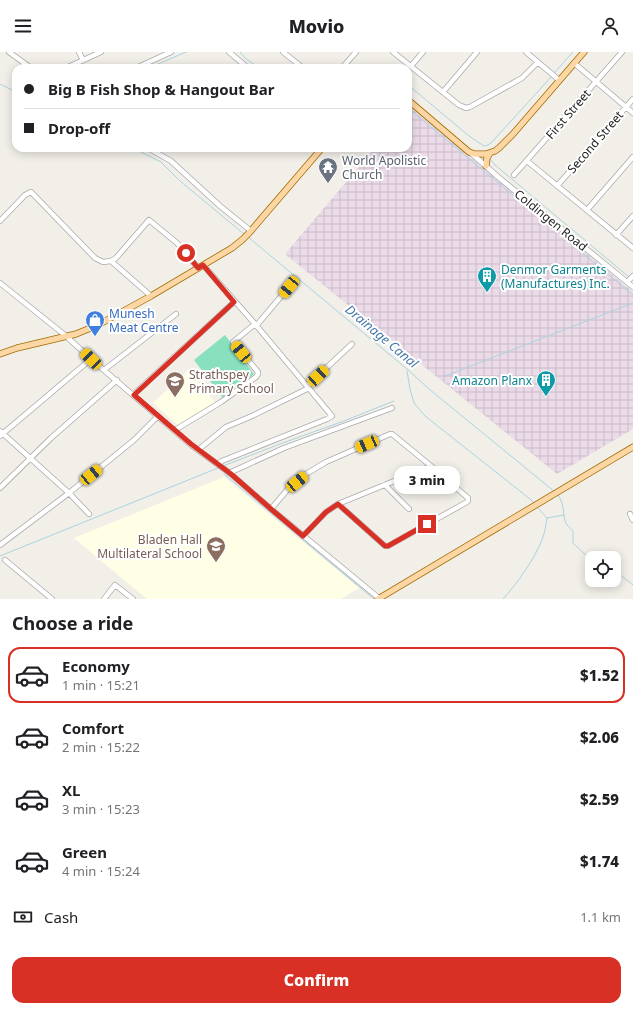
<!DOCTYPE html>
<html lang="en">
<head>
<meta charset="utf-8">
<style>
	:root { --surface:#fff; --page:#f6f6f6; --text:#202124; --muted:#757577; --line:#e0e0e0; --accent:#d93025 }
	body { margin:0; font-family:"Noto Sans",sans-serif; background:var(--page); color:var(--text); height:100vh; display:flex; flex-direction:column; font-size:15px; white-space:nowrap }
	* { box-sizing:border-box; margin:0 }
	p { font-size:13px; color:var(--muted) }
	.icon { flex:none; width:22px; height:22px; fill:none; stroke:currentColor; stroke-width:2; stroke-linecap:round; stroke-linejoin:round }
	.map { position:relative; height:547px; overflow:hidden }
	.details { display:flex; flex-direction:column; background:var(--surface); flex:1 }
	.details>* { flex:none }
	.top-card { position:absolute; left:12px; top:12px; width:400px; height:88px; border-radius:12px; box-shadow:0 2px 10px #0003; display:grid; align-content:center; height:88px; padding:0 12px; background:var(--surface) }
	.buttons { position:absolute; left:585px; top:499px; display:grid; gap:8px }
	.buttons a { display:grid; place-items:center; width:36px; height:36px; border-radius:8px; background:var(--surface); box-shadow:0 2px 10px #0003; font-size:20px }
	.end { position:absolute; width:18px; height:18px; margin:-9px; border:5px solid #d93025; background:#fff; box-shadow:0 0 0 2px #fff }
	.from { border-radius:50% }
	.bubble { position:absolute; height:28px; border-radius:12px; background:var(--surface); box-shadow:0 2px 10px #0003; font-size:13px; font-weight:800; line-height:28px; text-align:center }
	.car { position:absolute; width:12px; height:24px; margin:-12px -6px; border-radius:5px; box-shadow:0 0 3px 1px #0007; background:linear-gradient(#f5c518 24%,#345 0 40%,#f5c518 0 76%,#345 0 86%,#f5c518 0) }
	.top-card b { display:flex; align-items:center; gap:14px; height:38px; font-size:15px }
	.top-card b+b { border-top:1px solid var(--line) }
	.top-card i { width:10px; height:10px; background:var(--text) }
	ul { padding:0; list-style:none }
	li { display:flex; align-items:center; gap:12px; height:56px; margin:0 8px 6px; padding:0 4px; border:2px solid transparent; border-radius:12px }
	li div { flex:1 }
	li b { display:block; font-size:15px }
	li em { font-style:normal; font-weight:800 }
	li.on { border-color:var(--accent) }
	li>.icon { width:36px; height:36px; stroke-width:1.5 }
	h2 { padding:0 12px; font-size:18px; line-height:48px }
	.pay { display:flex; align-items:center; gap:10px; height:44px; padding:0 12px; font-size:15px }
	.pay p { margin-inline-start:auto }
	.primary-button { display:flex; gap:8px; margin-top:auto; padding:8px 12px }
	.primary-button a { flex:1; height:46px; border-radius:12px; background:var(--accent); color:#fff; font-size:16px; font-weight:800; line-height:46px; text-align:center }
	header { display:flex; justify-content:space-between; align-items:center; height:52px; padding:0 12px; background:var(--surface); font-size:18px; font-weight:800 }
	.map>svg:first-child { display:block }
</style>
</head>
<body>
<header><svg class="icon" aria-label="menu" viewBox="0 0 24 24"><path d="M4 6h16M4 12h16M4 18h16"/></svg>Movio<svg class="icon" aria-label="person" viewBox="0 0 24 24"><circle cx="12" cy="8" r="4"/><path d="M4 21q1-7 8-7t8 7"/></svg></header>
<div class="map">
<svg width="633" height="547" viewBox="0 0 633 547">
	<defs>
		<pattern id="industrial-grid" width="8" height="8" patternUnits="userSpaceOnUse"><rect width="8" height="8" fill="#ebdbe8"/><path d="M0 4h8M4 0v8" fill="none" stroke="#c9bcc7"/></pattern>
	</defs>
	<rect width="100%" height="100%" fill="#f2efe9"/>
	<path fill="url(#industrial-grid)" d="M410,55L633,240V377L557,422L285,202L375,96H408V58Z"/>
	<path fill="#ffffe5" d="M188,318L216,351L179,374L153,351Z
		M224,425L359,536L341,547H147L74,486Z"/>
	<path fill="#88e0be" d="M225,283L254,322L223,346L194,308Z"/>
	<g fill="none" stroke-linecap="round" stroke-linejoin="round">
		<path stroke="#aad3df" stroke-width="1" d="M240,0L245,6L259,16
			M149,16L186,0
			M554,21L573,0
			M0,32L16,40
			M408,34L413,37L469,84L484,94L488,93L491,91L552,24
			M408,56L633,243
			M133,96L161,110L180,129L244,182
			M490,107L495,113L629,225
			M248,185L407,317L429,337L555,440
			M407,319L410,337L414,351L425,364L530,447L534,451
			M445,324L633,251
			M223,414L280,392L344,369L394,349
			M224,422L374,547
			M558,443C564,451 563,460 565,469C566,473 570,476 573,479V491L589,506L592,507
			M537,455L547,466
			M0,504L218,416
			M614,518L633,533
			M503,547C517,532 536,505 543,485C545,479 546,473 547,466L564,463"/>
		<g stroke="#a9a9a9" stroke-width="6">
			<path id="minor" d="M9,0L31,16
				M79,0L83,8
				M229,0L248,16
				M283,0L303,16
				M393,0L459,53L466,56L470,55L522,26L538,10
				M526,0L559,28
				M574,11L633,61
				M411,14L423,0
				M66,16L101,0
				M136,16L171,0
				M342,16L356,0
				M443,40L477,0
				M148,96L171,109L220,154L251,179
				M471,101L497,124L633,235
				M527,109L633,196
				M514,123L622,0
				M557,134L633,47
				M587,158L633,105
				M0,169L25,143L31,140L95,206L103,210L111,209L151,244
				M616,183L633,164
				M111,209L116,206L149,168L177,191L198,216
				M203,213L255,272L332,364L327,367L222,409L217,412
				M627,230L633,224
				M0,231L66,284L91,307L191,393L231,422L271,457L380,547
				M256,274L289,235
				M104,318L176,262
				M307,334L352,292
				M133,343L234,250
				M175,378L221,350L256,325L258,322V320L233,290L255,272
				M0,379L69,441L89,462
				M0,384L91,307
				M198,398L226,375L252,364L309,336
				M229,421L284,396L392,356
				M385,433L409,457
				M0,436L51,386L117,328
				M271,457L288,437L306,422L326,410L390,382H392L431,414L468,446V449L467,450L388,494H385L338,452
				M630,462L633,468
				M303,484L326,460L338,452L431,414
				M0,493L69,441L134,388L158,364
				M5,508L52,547
				M104,547L115,533L133,547"/>
		</g>
		<g stroke="#a06b00" stroke-width="7">
			<path id="major" d="M408,48L469,100L475,102H486L495,99L499,96L513,82L584,0
				M486,114L487,106L490,101
				M0,302L17,296L76,282L98,273L151,244L232,196L242,188L249,181L322,96
				M378,547L633,395"/>
		</g>
		<use href="#minor" stroke="#fff" stroke-width="4.5"/>
		<use href="#major" stroke="#fcd6a4" stroke-width="5.5"/>
	</g>
	<g fill="none" stroke-linecap="round" stroke-linejoin="round">
		<path stroke="#d93025" stroke-width="5" d="M186,201L198,216L203,213L234,250L134,343L191,392L231,422L271,457L303,484L326,460L338,452L385,494H388L427,472"/>
	</g>
	<defs>
		<g id="temple-pin" transform="scale(1)"><path d="M0 17L-7.5 6A9.5 9.5 0 1 1 7.5 6Z" fill="#6b7280" stroke="#fff"/><path d="M0-6L5-2H3V0L6.5 2.5H4V6H1.5V3h-3V6H-4V2.5H-6.5L-3 0V-2H-5Z" fill="#fff"/></g>
		<g id="building-pin" transform="scale(1)"><path d="M0 17L-7.5 6A9.5 9.5 0 1 1 7.5 6Z" fill="#0f9aa8" stroke="#fff"/><path d="M-4-6H4V6H1V3H-1V6H-4ZM-2.5-4.3h1.7v1.8h-1.7ZM.8-4.3h1.7v1.8H.8ZM-2.5-1h1.7V.8h-1.7ZM.8-1h1.7V.8H.8Z" fill="#fff"/></g>
		<g id="shop-pin" transform="scale(1)"><path d="M0 17L-7.5 6A9.5 9.5 0 1 1 7.5 6Z" fill="#3f7fe0" stroke="#fff"/><path d="M-5-2.5h2.3a2.7 3.5 0 0 1 5.4 0H5L5.5 6h-11ZM-1.5-2.5h3a1.5 2.3 0 0 0-3 0Z" fill="#fff"/></g>
		<g id="school-pin" transform="scale(1)"><path d="M0 17L-7.5 6A9.5 9.5 0 1 1 7.5 6Z" fill="#8d6e63" stroke="#fff"/><path d="M0-5L7-2L0 1L-7-2ZM-4 1L0 2.5L4 1V4Q0 6-4 4Z" fill="#fff"/></g>
	</defs>
	<g fill-rule="evenodd">
		<use href="#temple-pin" x="328" y="115"/>
		<use href="#building-pin" x="487" y="224"/>
		<use href="#shop-pin" x="95" y="268"/>
		<use href="#building-pin" x="546" y="328"/>
		<use href="#school-pin" x="175" y="329"/>
		<use href="#school-pin" x="216" y="494"/>
	</g>
	<g text-anchor="middle" dominant-baseline="central" stroke-width="4" stroke-linejoin="round" paint-order="stroke">
		<g font-size="12" fill="#222" stroke="#fff">
			<text transform="translate(568 62) rotate(-49)">First Street</text>
			<text transform="translate(595 90) rotate(-49)">Second Street</text>
			<text transform="translate(551 168) rotate(39)">Coldingen Road</text>
		</g>
		<g font-size="12" fill="#5b616d" stroke="#fff" text-anchor="start">
			<text x="342" y="108">World Apolistic<tspan x="342" dy="14">Church</tspan></text>
		</g>
		<g font-size="12" fill="#0d838f" stroke="#fff" text-anchor="start">
			<text x="501" y="217">Denmor Garments<tspan x="501" dy="14">(Manufactures) Inc.</tspan></text>
			<text x="532" y="328" text-anchor="end">Amazon Planx</text>
		</g>
		<g font-size="12" fill="#366cbe" stroke="#fff" text-anchor="start">
			<text x="109" y="261">Munesh<tspan x="109" dy="14">Meat Centre</tspan></text>
		</g>
		<g font-size="12" fill="#785e54" stroke="#fff" text-anchor="start">
			<text x="189" y="322">Strathspey<tspan x="189" dy="14">Primary School</tspan></text>
			<text x="202" y="487" text-anchor="end">Bladen Hall<tspan x="202" dy="14">Multilateral School</tspan></text>
		</g>
		<g font-size="13" font-style="italic" fill="#4a7aab" stroke="#fff">
			<text transform="translate(382 284) rotate(40)">Drainage Canal</text>
		</g>
	</g>
</svg>
<div class="buttons">
<a><svg class="icon" aria-label="locate" viewBox="0 0 24 24"><circle cx="12" cy="12" r="6"/><path d="M12 2v4M12 18v4M2 12h4M18 12h4"/></svg></a>
</div>
<i class="end from" style="left:186px;top:201px"></i>
<i class="end" style="left:427px;top:472px"></i>
<div class="bubble" style="left:394px;top:414px;width:66px">3 min</div>
<i class="car" style="left:289px;top:235px;rotate:219deg"></i>
<i class="car" style="left:241px;top:300px;rotate:321deg"></i>
<i class="car" style="left:91px;top:307px;rotate:314deg"></i>
<i class="car" style="left:318px;top:324px;rotate:47deg"></i>
<i class="car" style="left:367px;top:392px;rotate:247deg"></i>
<i class="car" style="left:91px;top:423px;rotate:51deg"></i>
<i class="car" style="left:297px;top:430px;rotate:51deg"></i>
<div class="top-card">
<b><i class="from"></i>Big B Fish Shop &amp; Hangout Bar</b>
<b><i></i>Drop-off</b>
</div>
</div>
<section class="details">
<h2>Choose a ride</h2>
<ul>
<li class="on"><svg class="icon" aria-label="car" viewBox="0 0 24 24"><path d="M5 17H2v-5l4-1 3-4h7l3 4 3 1v5h-3M9 17h6M6 11h13"/><circle cx="7" cy="17" r="2"/><circle cx="17" cy="17" r="2"/></svg><div><b>Economy</b><p>1 min · 15:21</p></div><em>$1.52</em></li>
<li><svg class="icon" aria-label="car" viewBox="0 0 24 24"><path d="M5 17H2v-5l4-1 3-4h7l3 4 3 1v5h-3M9 17h6M6 11h13"/><circle cx="7" cy="17" r="2"/><circle cx="17" cy="17" r="2"/></svg><div><b>Comfort</b><p>2 min · 15:22</p></div><em>$2.06</em></li>
<li><svg class="icon" aria-label="car" viewBox="0 0 24 24"><path d="M5 17H2v-5l4-1 3-4h7l3 4 3 1v5h-3M9 17h6M6 11h13"/><circle cx="7" cy="17" r="2"/><circle cx="17" cy="17" r="2"/></svg><div><b>XL</b><p>3 min · 15:23</p></div><em>$2.59</em></li>
<li><svg class="icon" aria-label="car" viewBox="0 0 24 24"><path d="M5 17H2v-5l4-1 3-4h7l3 4 3 1v5h-3M9 17h6M6 11h13"/><circle cx="7" cy="17" r="2"/><circle cx="17" cy="17" r="2"/></svg><div><b>Green</b><p>4 min · 15:24</p></div><em>$1.74</em></li>
</ul>
<div class="pay"><svg class="icon" aria-label="cash" viewBox="0 0 24 24"><path d="M3 7h18v10H3z"/><circle cx="12" cy="12" r="2"/></svg>Cash<p>1.1 km</p></div>
<div class="primary-button"><a>Confirm</a></div>
</section>
</body>
</html>
